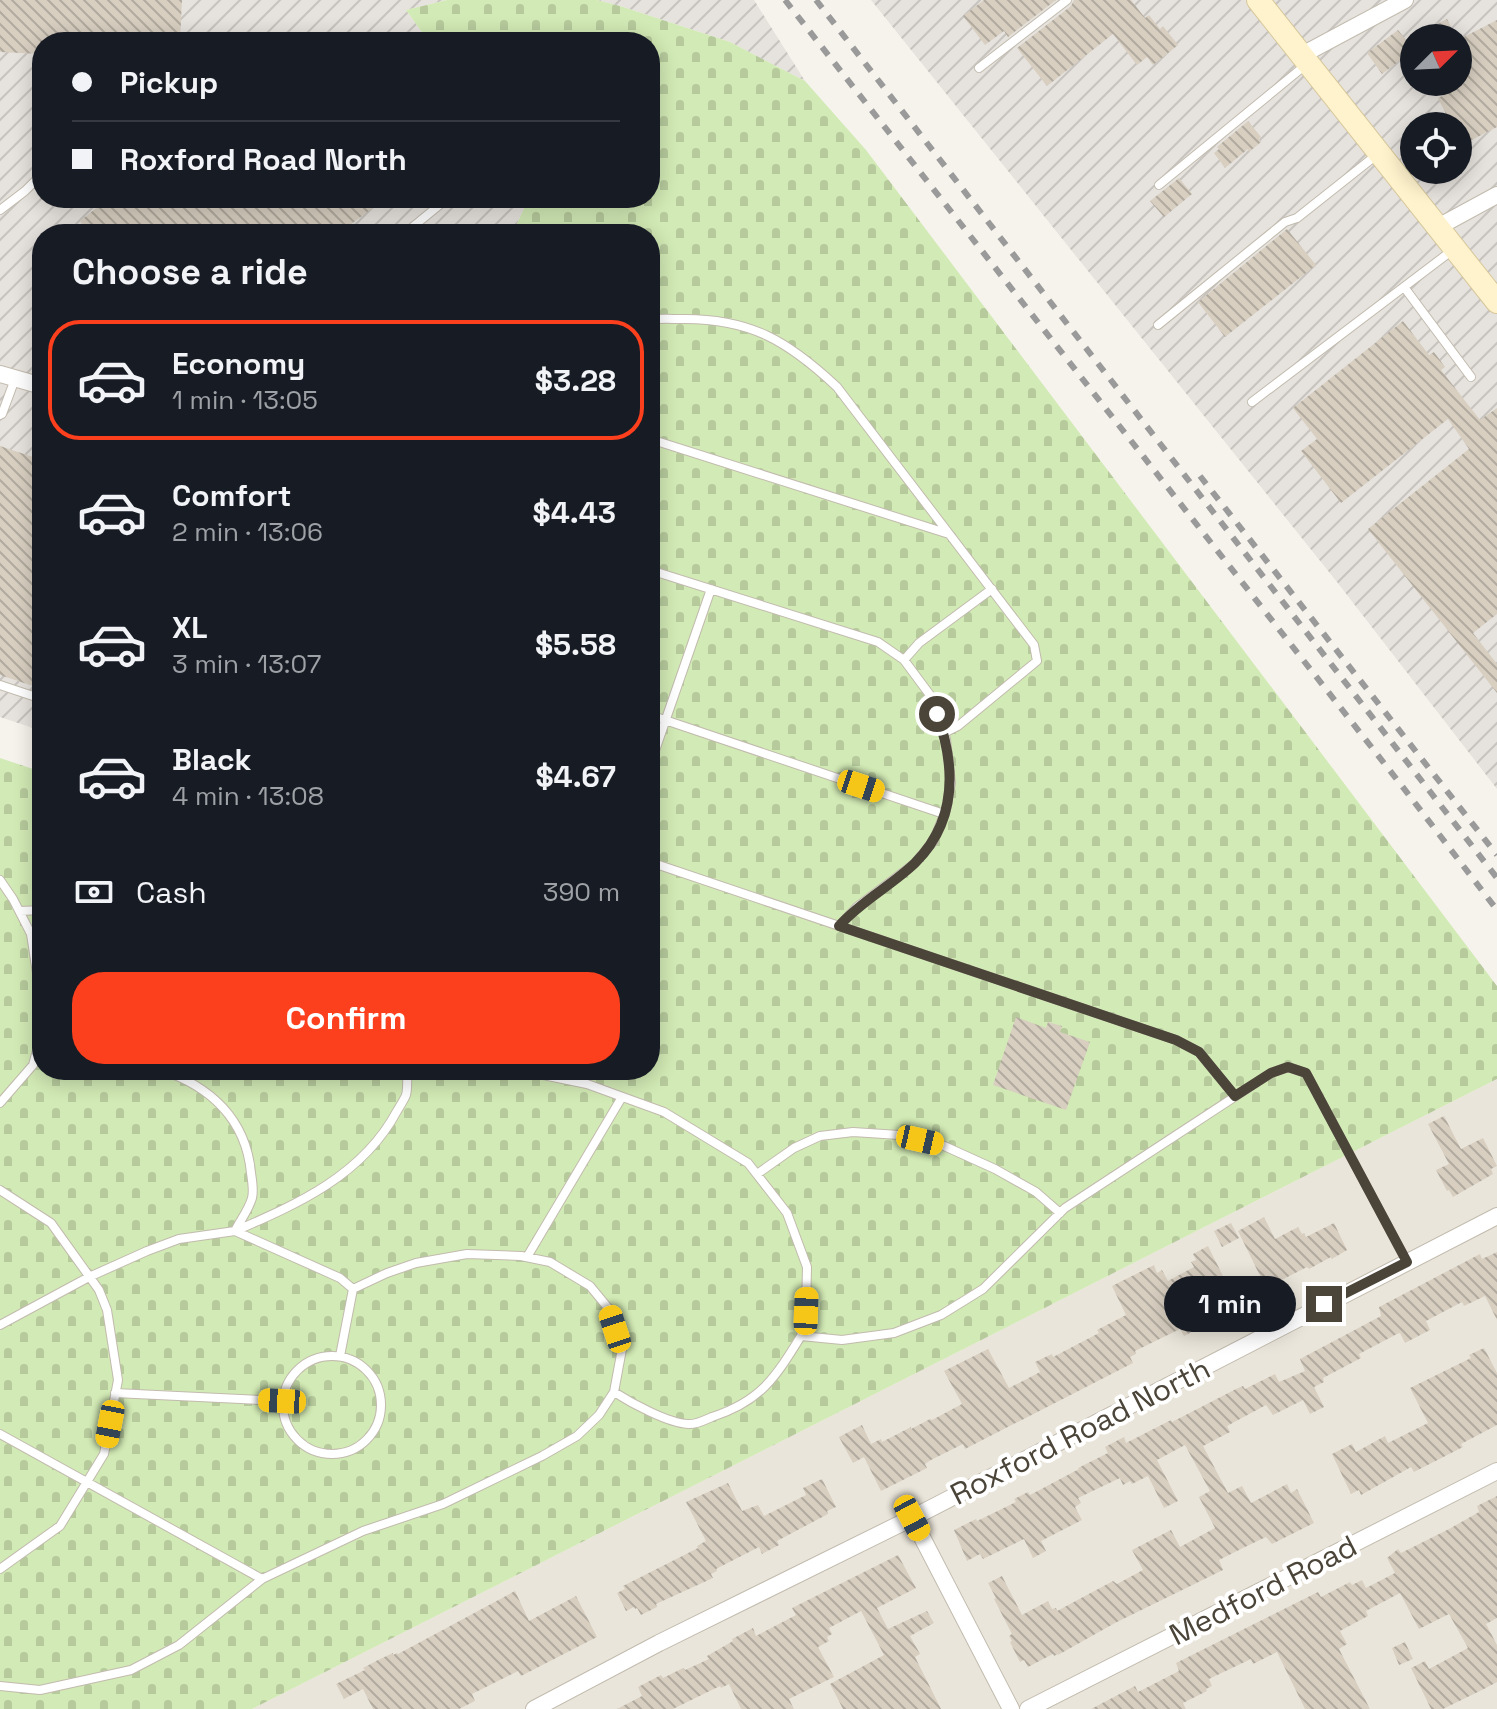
<!DOCTYPE html>
<html lang="en">
<head>
<meta charset="utf-8">
<style>
	:root { --surface:#171b24; --page:#20242c; --text:#f1f3f6; --muted:#9ea1a6; --line:#363941; --accent:#fc3f1d }
	body { margin:0; font-family:"Space Grotesk",sans-serif; background:var(--page); color:var(--text); height:100vh; display:flex; flex-direction:column; font-size:30px; white-space:nowrap }
	* { box-sizing:border-box; margin:0 }
	p { font-size:26px; color:var(--muted) }
	.icon { flex:none; width:44px; height:44px; fill:none; stroke:currentColor; stroke-width:2; stroke-linecap:round; stroke-linejoin:round }
	.map { position:relative; flex:1; overflow:hidden }
	.panel { position:absolute; left:32px; top:224px; width:628px; height:856px; display:flex; flex-direction:column; background:var(--surface); border-radius:32px; box-shadow:0 4px 20px #0003 }
	.panel>* { flex:none }
	.hud { position:absolute; left:32px; top:32px; width:628px; height:176px; border-radius:32px; box-shadow:0 4px 20px #0003; display:grid; align-content:center; height:176px; padding:0 40px; background:var(--surface) }
	.needle { width:52px; rotate:66deg }
	.fabs { position:absolute; left:1400px; top:24px; display:grid; gap:16px }
	.fabs a { display:grid; place-items:center; width:72px; height:72px; border-radius:50%; background:var(--surface); box-shadow:0 4px 20px #0003; font-size:40px }
	.end { position:absolute; width:36px; height:36px; margin:-18px; border:10px solid #4b4439; background:#fff; box-shadow:0 0 0 4px #fff }
	.from { border-radius:50% }
	.bubble { position:absolute; height:56px; border-radius:28px; background:var(--surface); box-shadow:0 4px 20px #0003; font-size:26px; font-weight:600; line-height:56px; text-align:center }
	.car { position:absolute; width:24px; height:48px; margin:-24px -12px; border-radius:10px; box-shadow:0 0 6px 2px #0007; background:linear-gradient(#f5c518 24%,#345 0 40%,#f5c518 0 76%,#345 0 86%,#f5c518 0) }
	.hud b { display:flex; align-items:center; gap:28px; height:76px; font-size:30px }
	.hud b+b { border-top:2px solid var(--line) }
	.hud i { width:20px; height:20px; background:var(--text) }
	ul { padding:0; list-style:none }
	li { display:flex; align-items:center; gap:24px; height:120px; margin:0 16px 12px; padding:0 24px; border:4px solid transparent; border-radius:32px }
	li div { flex:1 }
	li b { display:block; font-size:30px }
	li em { font-style:normal; font-weight:600 }
	li.selected { border-color:var(--accent) }
	li>.icon { width:72px; height:72px; stroke-width:1.5 }
	h2 { padding:0 40px; font-size:36px; line-height:96px }
	.pay { display:flex; align-items:center; gap:20px; height:88px; padding:0 40px; font-size:30px }
	.pay p { margin-inline-start:auto }
	.button { display:flex; gap:16px; margin-top:auto; padding:16px 40px }
	.button a { flex:1; height:92px; border-radius:32px; background:var(--accent); color:#fff; font-size:32px; font-weight:600; line-height:92px; text-align:center }
	.map>svg:first-child { display:block }
</style>
</head>
<body>
<div class="map">
<svg width="1497" height="1709" viewBox="0 0 1497 1709">
	<defs>
		<pattern id="industrial-furrows" width="10" height="10" patternUnits="userSpaceOnUse" patternTransform="scale(2)"><rect width="10" height="10" fill="#e6e2dd"/><path d="M-1 1l2-2M0 10L10 0M9 11l2-2" fill="none" stroke="#c7c3be"/></pattern>
		<pattern id="cemetery-stones" width="16" height="16" patternUnits="userSpaceOnUse" patternTransform="scale(2)"><rect width="16" height="16" fill="#d2eab5"/><path d="M2 7V4a2 2 0 0 1 4 0v3zM10 15v-3a2 2 0 0 1 4 0v3z" fill="#b6ca9c"/></pattern>
		<pattern id="building-back-hatch" width="6" height="6" patternUnits="userSpaceOnUse" patternTransform="scale(2)"><rect width="6" height="6" fill="#d8cfc1"/><path d="M-1 5l2 2M0 0l6 6M5-1l2 2" fill="none" stroke="#b1aa9e"/></pattern>
	</defs>
	<rect width="100%" height="100%" fill="#f6f3ec"/>
	<path fill="#eae5da" d="M1497,1079V1709H252Z"/>
	<path fill="url(#industrial-furrows)" fill-rule="evenodd" d="M0,0H447L406,10L429,42H42V198H529L512,234H42V731L0,717Z
		M597,0H754L805,81L730,42L620,6Z
		M871,0H1497V789L1337,582ZM1414,38H1458V82H1414ZM1414,126H1458V170H1414Z"/>
	<path fill="url(#cemetery-stones)" d="M447,0H597L620,6L730,42L805,81L866,150L1497,986V1079L252,1709H0V758L42,772V1070H650V234H512L529,198H650V42H429L406,10Z"/>
	<path fill="url(#building-back-hatch)" d="M0,0H182L180,42H42V54L0,52Z
		M984,0H1056L1008,37L1004,31L985,45L963,16Z
		M1074,0H1131L1145,18L1149,15L1160,29L1163,26L1178,45L1153,65L1147,57L1137,65L1113,34L1047,86L1017,48L1071,6Z
		M1447,19L1457,38H1410Z
		M1497,20V127L1462,145L1458,137V126H1452L1438,98L1454,90L1450,82H1458V40Z
		M1398,30L1414,50L1382,74L1367,53Z
		M1248,121L1261,137L1259,139L1261,142L1249,152L1248,149L1225,168L1214,153L1219,149L1217,147Z
		M1179,178L1192,194L1164,217L1150,201Z
		M109,198H386L338,234H90L80,221Z
		M1287,229L1316,265L1225,337L1198,302Z
		M1403,321L1429,355L1434,352L1445,367L1441,370L1480,420L1497,408V614L1473,633L1497,664V693L1368,529L1469,449L1448,419L1341,503L1301,451L1317,439L1293,408Z
		M0,446L42,460V689L0,675Z
		M1016,1017L1046,1028L1048,1022L1062,1026L1060,1032L1090,1042L1066,1110L993,1085Z
		M1444,1116L1461,1149L1483,1138L1497,1166L1491,1169L1493,1174L1453,1197L1449,1190L1447,1191L1436,1170L1449,1164L1428,1124Z
		M1264,1217L1275,1239L1298,1227L1302,1234L1304,1233L1306,1237L1334,1223L1347,1250L1332,1259L1331,1257L1309,1269L1307,1267L1266,1288L1238,1231Z
		M1231,1223L1239,1238L1222,1247L1214,1231Z
		M1208,1246L1225,1280L1222,1281L1228,1292L1225,1293L1228,1300L1198,1314L1204,1326L1184,1336L1180,1329L1135,1351L1136,1354L1130,1357L1133,1363L965,1449L963,1444L931,1460L925,1464L927,1468L881,1491L864,1457L853,1463L839,1437L862,1425L871,1444L881,1439L882,1442L911,1427V1429L930,1419L932,1420L962,1404L944,1371L988,1349L1009,1388L1040,1372L1035,1362L1052,1354L1053,1357L1099,1333L1097,1330L1126,1315L1112,1286L1154,1265L1157,1273L1162,1270L1168,1281L1194,1267L1191,1262L1196,1260L1193,1254Z
		M1497,1252V1320L1485,1296L1464,1306L1462,1302L1426,1321L1430,1330L1405,1343L1400,1333L1397,1334L1359,1354L1361,1358L1323,1378L1324,1382L1314,1387L1324,1407L1310,1414L1303,1400L1273,1415L1266,1405L1227,1426L1230,1432L1203,1446L1228,1493L1242,1486L1251,1503L1287,1484L1291,1493L1297,1489L1314,1523L1272,1544L1266,1537L1243,1548L1219,1560L1223,1570L1115,1623L1058,1655V1654L1054,1656L1053,1654L1028,1667L1024,1660L1020,1662L1010,1642L1012,1641L1009,1636L1012,1634L994,1599L996,1598L988,1583L1002,1576L1022,1615L1048,1601L1052,1609L1056,1608L1057,1611L1113,1581L1117,1584L1143,1570L1132,1550L1171,1530L1180,1547L1215,1528L1199,1497L1210,1491L1185,1445L1157,1460L1178,1501L1164,1508L1148,1476L1132,1484L1130,1481L1123,1485L1120,1478L1078,1498L1081,1503L1075,1507L1082,1520L1041,1541L1046,1551L1033,1558L1024,1539L983,1559L980,1554L967,1561L954,1530L976,1519L977,1521L1016,1502L1014,1499L1028,1492L1030,1495L1079,1469L1078,1468L1108,1453L1105,1447L1124,1437L1126,1443L1171,1420L1172,1422L1236,1389L1243,1386L1245,1389L1275,1374L1279,1382L1305,1371L1300,1359L1381,1316L1379,1307L1480,1254L1482,1259Z
		M1484,1348L1497,1373V1425L1461,1444L1463,1447L1414,1472L1411,1467L1361,1495L1359,1490L1351,1494L1332,1454L1352,1444L1356,1452L1385,1436L1388,1443L1428,1423L1410,1388L1471,1358L1469,1355Z
		M822,1479L836,1507L827,1511L828,1514L777,1541L779,1545L762,1554L759,1547L716,1569L717,1571L711,1574L713,1578L656,1604L657,1607L641,1615L637,1608L635,1609L634,1607L626,1611L617,1593L625,1589L623,1586L698,1548L697,1546L706,1541L686,1502L728,1483L742,1511L758,1505L764,1516L806,1495L803,1488Z
		M1497,1496V1618L1486,1624L1497,1645V1682L1482,1690L1443,1709H1431L1411,1668L1425,1661L1429,1669L1468,1648L1449,1614L1419,1629L1400,1593L1366,1611L1368,1616L1340,1631L1347,1644L1339,1649L1370,1709H1305L1277,1652L1253,1664L1251,1659L1209,1679L1212,1686L1206,1689L1207,1691L1183,1703L1186,1709H1091L1135,1686L1138,1692L1179,1671L1176,1663L1318,1592L1321,1597L1350,1582L1352,1585L1362,1580L1366,1588L1395,1573L1387,1558L1398,1549L1401,1553L1449,1529L1479,1512L1477,1506Z
		M898,1555L916,1588L877,1608L888,1629L927,1611L934,1623L910,1636L920,1654L915,1657L941,1709H843L830,1684L884,1655L861,1611L829,1628L832,1634L827,1637L829,1641L818,1647L834,1677L789,1699L794,1709H741L729,1684L721,1688L720,1686L673,1709H617L642,1696L638,1687L661,1675L663,1678L683,1668L685,1670L709,1659L707,1656L733,1641L732,1639L753,1628L756,1636L796,1615L792,1608Z
		M515,1591L529,1621L576,1596L597,1637L521,1676L518,1671L472,1694L475,1701L459,1709H373L363,1689L344,1699L336,1684L365,1670L363,1668L378,1660L393,1653V1655L397,1653L398,1654Z
		M1405,1642L1413,1659L1399,1665L1392,1648Z"/>
	<g fill="none" stroke-linecap="round" stroke-linejoin="round">
		<g stroke="#c2bbae" stroke-width="10">
			<path id="lane" d="M979,68L1067,0
				M1159,185L1308,63
				M0,210L25,191L42,174
				M404,234L448,198
				M1404,287L1471,377
				M650,320C660,318 671,319 681,319C750,318 788,341 837,387L1034,645L1037,661L958,726L944,733
				M1158,325L1285,222L1297,218L1379,153
				M1252,402L1454,249
				M0,415L2,414L15,379
				M650,439L949,534
				M650,570L878,642L904,660L930,695L946,739L951,783L946,810L933,842L914,864L857,907L839,926
				M904,660L919,643L992,589
				M0,685L42,699
				M650,715L944,814
				M650,765L711,589
				M650,862L1176,1040L1199,1052L1235,1096
				M0,880L13,899L31,934L42,1006
				M20,911L42,910
				M161,1070C210,1086 246,1119 251,1173C252,1180 254,1191 252,1198C249,1209 240,1221 235,1231
				M519,1070L587,1084L664,1112L748,1163L787,1213L807,1267L806,1311L801,1336
				M0,1103L33,1065L42,1032
				M757,1174L794,1148L820,1136L853,1132L899,1135L942,1145L995,1169L1036,1192L1060,1213
				M0,1190L51,1223L99,1290L107,1310L118,1380L104,1454L60,1526L0,1569
				M235,1231C298,1204 363,1175 397,1111C400,1106 404,1100 406,1095C408,1088 407,1078 407,1070
				M527,1257L622,1097
				M0,1325L89,1277L147,1251L179,1239L235,1231L340,1278L353,1289
				M283 1405a49 49 0 1 1 98 0a49 49 0 1 1-98 0Z
				M614,1392C631,1403 668,1423 688,1424C695,1425 705,1420 712,1417C761,1401 775,1378 801,1336L842,1340L894,1333L941,1315L983,1289L1065,1208L1271,1073L1288,1067L1306,1073L1407,1262
				M115,1393L282,1401
				M0,1434L262,1579L179,1645L131,1670L40,1690L0,1686
				M262,1579L363,1531L443,1504L542,1456L577,1436L599,1415L614,1392L622,1349L609,1309L590,1286L550,1262L521,1256L467,1254L416,1263L387,1273L353,1289L340,1356"/>
		</g>
		<g stroke="#c2bbae" stroke-width="18">
			<path id="street" d="M1302,55L1405,0
				M1438,227L1497,195
				M0,374L42,386
				M912,1518L1011,1709
				M534,1709L659,1643L912,1518L1497,1216
				M1028,1709L1497,1471"/>
		</g>
		<g stroke="#d6c79b" stroke-width="24">
			<path id="secondary" d="M1258,0L1497,302"/>
		</g>
		<use href="#lane" stroke="#fff" stroke-width="8"/>
		<use href="#street" stroke="#fff" stroke-width="16"/>
		<use href="#secondary" stroke="#fff3cd" stroke-width="22"/>
		<path stroke="#9a9a9a" stroke-width="6" stroke-dasharray="10 10" stroke-linecap="butt" d="M785,0L1402,786L1497,910
			M816,0L1497,878
			M1200,476L1497,855"/>
	</g>
	<g fill="none" stroke-linecap="round" stroke-linejoin="round">
		<path stroke="#4b4439" stroke-width="10" d="M937,714C956,767 957,821 915,863C891,886 861,901 839,926L1176,1040L1199,1052L1235,1096L1271,1073L1288,1067L1306,1073L1407,1262L1324,1304"/>
	</g>
	<g text-anchor="middle" dominant-baseline="central" stroke-width="8" stroke-linejoin="round" paint-order="stroke">
		<g font-size="30" fill="#4b4439" stroke="#fff">
			<text transform="translate(1080 1431) rotate(-27)">Roxford Road North</text>
			<text transform="translate(1263 1590) rotate(-27)">Medford Road</text>
		</g>
	</g>
</svg>
<div class="fabs">
<a><svg class="needle" viewBox="-14 -14 28 28"><path d="M0-13l5 13h-10z" fill="#e53935"/><path d="M0 13l5-13h-10z" fill="#9ea1a6"/></svg></a>
<a><svg class="icon" aria-label="locate" viewBox="0 0 24 24"><circle cx="12" cy="12" r="6"/><path d="M12 2v4M12 18v4M2 12h4M18 12h4"/></svg></a>
</div>
<i class="end from" style="left:937px;top:714px"></i>
<i class="end" style="left:1324px;top:1304px"></i>
<div class="bubble" style="left:1164px;top:1276px;width:132px">1 min</div>
<i class="car" style="left:861px;top:786px;rotate:108deg"></i>
<i class="car" style="left:920px;top:1140px;rotate:103deg"></i>
<i class="car" style="left:806px;top:1311px;rotate:2deg"></i>
<i class="car" style="left:615px;top:1329px;rotate:342deg"></i>
<i class="car" style="left:282px;top:1401px;rotate:273deg"></i>
<i class="car" style="left:110px;top:1424px;rotate:191deg"></i>
<i class="car" style="left:912px;top:1518px;rotate:152deg"></i>
<div class="hud">
<b><i class="from"></i>Pickup</b>
<b><i></i>Roxford Road North</b>
</div>
<section class="panel">
<h2>Choose a ride</h2>
<ul>
<li class="selected"><svg class="icon" aria-label="car" viewBox="0 0 24 24"><path d="M5 17H2v-5l4-1 3-4h7l3 4 3 1v5h-3M9 17h6M6 11h13"/><circle cx="7" cy="17" r="2"/><circle cx="17" cy="17" r="2"/></svg><div><b>Economy</b><p>1 min · 13:05</p></div><em>$3.28</em></li>
<li><svg class="icon" aria-label="car" viewBox="0 0 24 24"><path d="M5 17H2v-5l4-1 3-4h7l3 4 3 1v5h-3M9 17h6M6 11h13"/><circle cx="7" cy="17" r="2"/><circle cx="17" cy="17" r="2"/></svg><div><b>Comfort</b><p>2 min · 13:06</p></div><em>$4.43</em></li>
<li><svg class="icon" aria-label="car" viewBox="0 0 24 24"><path d="M5 17H2v-5l4-1 3-4h7l3 4 3 1v5h-3M9 17h6M6 11h13"/><circle cx="7" cy="17" r="2"/><circle cx="17" cy="17" r="2"/></svg><div><b>XL</b><p>3 min · 13:07</p></div><em>$5.58</em></li>
<li><svg class="icon" aria-label="car" viewBox="0 0 24 24"><path d="M5 17H2v-5l4-1 3-4h7l3 4 3 1v5h-3M9 17h6M6 11h13"/><circle cx="7" cy="17" r="2"/><circle cx="17" cy="17" r="2"/></svg><div><b>Black</b><p>4 min · 13:08</p></div><em>$4.67</em></li>
</ul>
<div class="pay"><svg class="icon" aria-label="cash" viewBox="0 0 24 24"><path d="M3 7h18v10H3z"/><circle cx="12" cy="12" r="2"/></svg>Cash<p>390 m</p></div>
<div class="button"><a>Confirm</a></div>
</section>
</div>
</body>
</html>
